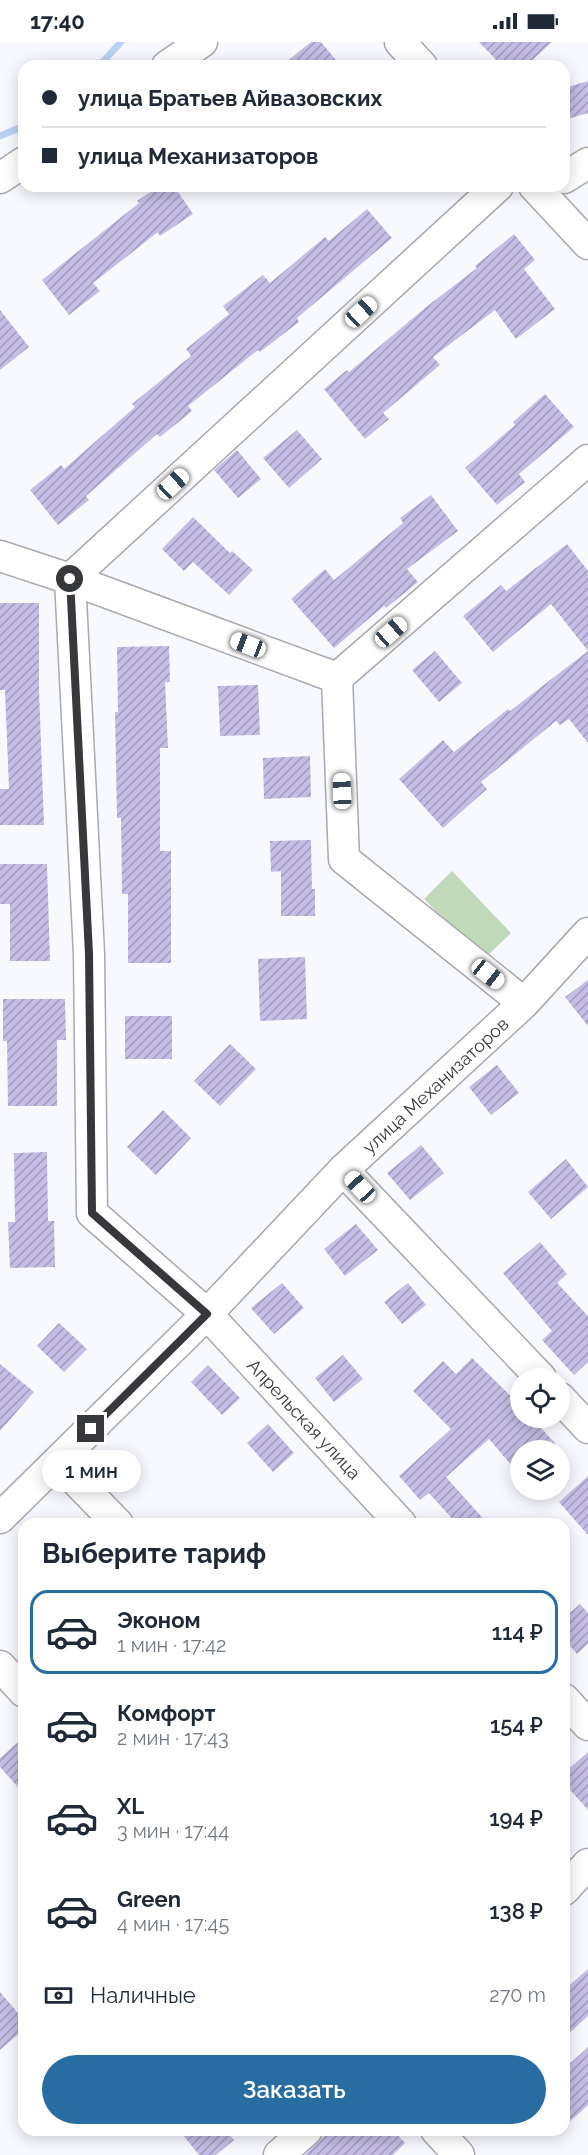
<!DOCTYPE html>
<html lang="ru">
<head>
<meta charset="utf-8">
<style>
	:root { --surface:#fff; --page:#f2f2f3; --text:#1f2937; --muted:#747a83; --line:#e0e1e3; --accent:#276da1 }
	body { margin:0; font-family:Raleway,sans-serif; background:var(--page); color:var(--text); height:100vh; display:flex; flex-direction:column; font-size:22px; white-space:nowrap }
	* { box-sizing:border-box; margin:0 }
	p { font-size:20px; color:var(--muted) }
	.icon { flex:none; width:33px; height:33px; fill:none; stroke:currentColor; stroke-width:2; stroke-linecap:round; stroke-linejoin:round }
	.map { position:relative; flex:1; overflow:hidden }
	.side { position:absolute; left:18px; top:1476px; width:552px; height:618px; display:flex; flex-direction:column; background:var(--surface); border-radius:18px; box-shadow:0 3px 15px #0003 }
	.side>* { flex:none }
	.guide { position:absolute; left:18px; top:18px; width:552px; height:132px; border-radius:18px; box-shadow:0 3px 15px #0003; display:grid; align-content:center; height:132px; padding:0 24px; background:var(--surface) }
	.fabs { position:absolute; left:510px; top:1326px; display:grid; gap:12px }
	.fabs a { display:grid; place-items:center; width:60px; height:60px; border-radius:50%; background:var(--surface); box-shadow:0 3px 15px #0003; font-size:30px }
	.end { position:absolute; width:27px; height:27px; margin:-14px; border:8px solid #37383b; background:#fff; box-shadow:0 0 0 3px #fff }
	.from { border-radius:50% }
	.bubble { position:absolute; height:42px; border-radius:21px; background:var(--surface); box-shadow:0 3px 15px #0003; font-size:20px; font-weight:600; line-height:42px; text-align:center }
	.car { position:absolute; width:18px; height:36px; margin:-18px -9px; border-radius:8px; box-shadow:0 0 4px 2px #0007; background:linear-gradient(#fff 24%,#345 0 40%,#fff 0 76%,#345 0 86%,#fff 0) }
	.guide b { display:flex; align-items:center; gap:21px; height:57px; font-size:22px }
	.guide b+b { border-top:2px solid var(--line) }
	.guide i { width:15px; height:15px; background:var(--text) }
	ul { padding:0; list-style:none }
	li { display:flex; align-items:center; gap:18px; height:84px; margin:0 12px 9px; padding:0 12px; border:3px solid transparent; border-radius:18px }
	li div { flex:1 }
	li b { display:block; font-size:22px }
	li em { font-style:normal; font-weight:600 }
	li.current { border-color:var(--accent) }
	li>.icon { width:54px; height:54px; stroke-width:1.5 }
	h2 { padding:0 24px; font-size:27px; line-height:72px }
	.pay { display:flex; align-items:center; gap:15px; height:66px; padding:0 24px; font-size:22px }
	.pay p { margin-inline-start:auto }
	.cta { display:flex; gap:12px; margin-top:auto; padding:12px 24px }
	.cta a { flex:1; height:69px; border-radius:36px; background:var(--accent); color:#fff; font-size:24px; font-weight:600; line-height:69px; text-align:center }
	.status { display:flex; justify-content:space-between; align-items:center; height:42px; padding:0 30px; background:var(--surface); direction:ltr }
	.status svg { height:16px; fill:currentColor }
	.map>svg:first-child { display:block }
</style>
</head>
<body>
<div class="status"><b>17:40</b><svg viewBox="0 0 49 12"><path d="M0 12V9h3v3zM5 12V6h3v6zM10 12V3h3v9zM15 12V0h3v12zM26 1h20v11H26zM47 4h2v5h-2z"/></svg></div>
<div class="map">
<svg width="588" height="2113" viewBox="0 0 588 2113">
	<defs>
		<pattern id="building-hatch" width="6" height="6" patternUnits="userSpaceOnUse" patternTransform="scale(1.5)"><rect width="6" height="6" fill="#c5bde5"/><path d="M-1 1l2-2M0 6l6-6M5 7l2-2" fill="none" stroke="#a19bbb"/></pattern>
	</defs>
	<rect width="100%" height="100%" fill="#f8f9ff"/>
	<path fill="#c0d9b9" d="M452,829L511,891L483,918L424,857Z"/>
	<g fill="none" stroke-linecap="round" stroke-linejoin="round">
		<path stroke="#bad2f6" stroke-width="7" d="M99,24L121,0
			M0,94L24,84"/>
	</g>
	<path fill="url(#building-hatch)" d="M311,0H321L341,24H281Z
		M479,0H552L526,24H502Z
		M588,39V71L564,78V46Z
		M159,144H174L193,172L160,194L158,190L93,241L100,249L69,273L42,238L139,161L137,159Z
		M367,167L392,196L297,276L299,280L260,310L258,308L188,364L192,369L160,395L157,392L86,454L89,458L58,483L30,448L61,423L64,427L135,365L132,362L191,314L186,307L229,272L223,264L263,233L270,241L325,195L329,199Z
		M514,192L535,218L524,227L555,267L516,297L495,268L433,315L440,323L383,371L389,377L365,397L324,347L347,328L349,330L425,266L477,226L475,224Z
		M0,268L29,305L0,328Z
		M545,352L574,385L519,432L525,440L497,463L465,426L515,383L513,380Z
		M297,388L322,417L289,446L263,416Z
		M237,408L261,437L238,456L214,428Z
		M431,453L458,489L407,527L418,540L386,566L384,564L334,606L291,557L325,527L334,538L403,481L400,476Z
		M193,475L230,511L232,509L253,528L229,553L193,520L184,529L162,507Z
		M567,502L588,529V609L551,562L493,610L463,574L501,543L506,549Z
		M0,561H39V647L44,783H0V747H9L5,648H0Z
		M169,604L170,640H165L168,706H160V809H171V921H128V852H122L121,776H117L115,670H118L117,605Z
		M435,609L462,641L439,660L412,628Z
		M588,609V701L569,677L560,683L556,679L481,740L487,747L443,786L399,737L443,698L454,710L508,667L510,669Z
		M258,643L260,693L220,694L218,644Z
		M310,714L311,755L264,757L263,716Z
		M311,798L312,847H315V874H281V829L271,830L270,799Z
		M0,822H47L50,919H10V862H0Z
		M305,915L307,977L260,979L258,917Z
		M588,938V984L565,955Z
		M3,957H65L66,998H57V1064H8L7,999H3Z
		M125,974H172V1017H125Z
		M230,1002L256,1027L220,1064L194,1039Z
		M497,1023L519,1051L491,1073L469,1045Z
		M163,1068L191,1096L156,1133L127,1105Z
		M421,1103L444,1131L410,1158L387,1131Z
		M47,1110L48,1179H54L55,1225L10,1226L8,1180H15L14,1111Z
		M566,1117L588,1145L551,1177L528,1150Z
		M356,1182L378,1208L345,1234L324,1207Z
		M540,1200L567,1232L557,1241L588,1274V1320L574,1333L542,1298L552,1289L503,1231Z
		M282,1241L304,1266L274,1292L251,1266Z
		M408,1241L426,1263L402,1282L384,1260Z
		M59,1281L87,1307L64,1330L37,1304Z
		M343,1313L363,1337L334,1360L315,1336Z
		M472,1316L520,1363V1376H532L561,1408H520V1433L489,1397L446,1435L488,1482H457L429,1451L420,1458L399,1434L451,1387L413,1349L443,1319L456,1332Z
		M0,1322L34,1350L0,1389Z
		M208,1323L240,1356L222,1373L191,1340Z
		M268,1382L294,1411L273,1430L247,1401Z
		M588,1434V1493L559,1460Z
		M580,1562L588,1571V1602L577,1612L564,1597V1576Z
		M24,1695V1752L0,1725V1716Z
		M588,1710V1768L564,1741V1731Z
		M588,1927V1974L564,1996V1948Z
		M0,1950L24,1978V1987L0,2008Z
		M588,2005V2063L564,2085V2027Z
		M179,2088H225L234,2098L216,2113H199Z
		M330,2088H393L405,2101L393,2113H305Z"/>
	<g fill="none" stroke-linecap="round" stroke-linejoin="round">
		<g stroke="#a8a9b0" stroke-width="33">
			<g id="minor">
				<path d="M400,0L422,24"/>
				<path d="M167,24L202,0"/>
				<path d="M0,136L24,120"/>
				<path d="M564,136L588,121"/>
				<path d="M534,144L588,202"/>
				<path d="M0,514L70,537L337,636"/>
				<path d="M337,636L344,817L524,961"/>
				<path d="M337,636L588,418"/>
				<path d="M343,1128L541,1336"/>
				<path d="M560,1356L588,1386"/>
				<path d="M58,1420L118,1482"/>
				<path id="s1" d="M0,1476L207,1272L343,1128L524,961L588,891"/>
				<path d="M401,1482L207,1272L92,1171L89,912L70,537L498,144"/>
				<path d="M0,1624L24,1650"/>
				<path d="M564,1657L588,1683"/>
				<path d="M564,1848L588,1822"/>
				<path d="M436,2088L459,2113"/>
				<path d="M279,2113L307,2088"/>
			</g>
		</g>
		<use href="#minor" stroke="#fff" stroke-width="30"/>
	</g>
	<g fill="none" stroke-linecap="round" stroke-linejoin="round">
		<path stroke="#37383b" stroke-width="8" d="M70,537L89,912L92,1171L207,1272L91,1387"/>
	</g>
	<g text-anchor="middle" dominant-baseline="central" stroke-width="6" stroke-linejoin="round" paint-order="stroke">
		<g font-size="18" fill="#37383b" stroke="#fff">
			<text stroke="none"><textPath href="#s1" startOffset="614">улица Механизаторов</textPath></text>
			<text transform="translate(304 1377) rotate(47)">Апрельская улица</text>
		</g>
	</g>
</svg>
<div class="fabs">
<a><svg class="icon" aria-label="locate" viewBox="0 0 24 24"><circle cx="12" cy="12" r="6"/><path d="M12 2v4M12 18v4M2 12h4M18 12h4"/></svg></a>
<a><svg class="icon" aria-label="layers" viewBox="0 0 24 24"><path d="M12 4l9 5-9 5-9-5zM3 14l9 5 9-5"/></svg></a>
</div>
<i class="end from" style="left:70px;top:537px"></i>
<i class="end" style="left:91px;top:1387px"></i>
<div class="bubble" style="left:42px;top:1408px;width:99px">1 мин</div>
<i class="car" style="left:361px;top:270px;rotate:47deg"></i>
<i class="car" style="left:173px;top:442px;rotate:47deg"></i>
<i class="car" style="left:391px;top:590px;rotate:49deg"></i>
<i class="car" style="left:248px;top:603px;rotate:291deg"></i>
<i class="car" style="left:342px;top:749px;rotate:358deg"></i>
<i class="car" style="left:488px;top:932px;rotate:128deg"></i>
<i class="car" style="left:360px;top:1145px;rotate:317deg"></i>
<div class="guide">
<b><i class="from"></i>улица Братьев Айвазовских</b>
<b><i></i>улица Механизаторов</b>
</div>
<section class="side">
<h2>Выберите тариф</h2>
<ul>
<li class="current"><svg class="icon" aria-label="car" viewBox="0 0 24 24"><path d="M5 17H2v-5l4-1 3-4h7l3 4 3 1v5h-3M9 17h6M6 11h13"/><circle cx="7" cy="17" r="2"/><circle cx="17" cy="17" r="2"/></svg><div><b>Эконом</b><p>1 мин · 17:42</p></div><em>114 ₽</em></li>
<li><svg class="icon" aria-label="car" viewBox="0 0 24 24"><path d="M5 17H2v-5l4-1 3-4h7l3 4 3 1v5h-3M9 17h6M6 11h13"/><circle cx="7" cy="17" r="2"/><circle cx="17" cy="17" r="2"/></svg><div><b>Комфорт</b><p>2 мин · 17:43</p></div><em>154 ₽</em></li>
<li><svg class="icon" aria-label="car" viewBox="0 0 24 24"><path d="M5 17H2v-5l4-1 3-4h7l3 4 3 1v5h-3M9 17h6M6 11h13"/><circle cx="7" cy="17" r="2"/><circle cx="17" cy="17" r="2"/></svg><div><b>XL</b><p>3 мин · 17:44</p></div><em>194 ₽</em></li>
<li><svg class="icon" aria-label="car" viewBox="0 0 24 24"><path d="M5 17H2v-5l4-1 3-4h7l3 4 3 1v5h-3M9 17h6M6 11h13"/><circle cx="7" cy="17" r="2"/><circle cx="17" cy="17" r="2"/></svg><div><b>Green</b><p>4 мин · 17:45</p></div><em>138 ₽</em></li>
</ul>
<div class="pay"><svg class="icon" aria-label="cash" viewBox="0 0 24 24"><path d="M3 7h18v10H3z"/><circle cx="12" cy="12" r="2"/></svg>Наличные<p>270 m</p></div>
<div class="cta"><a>Заказать</a></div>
</section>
</div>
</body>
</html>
